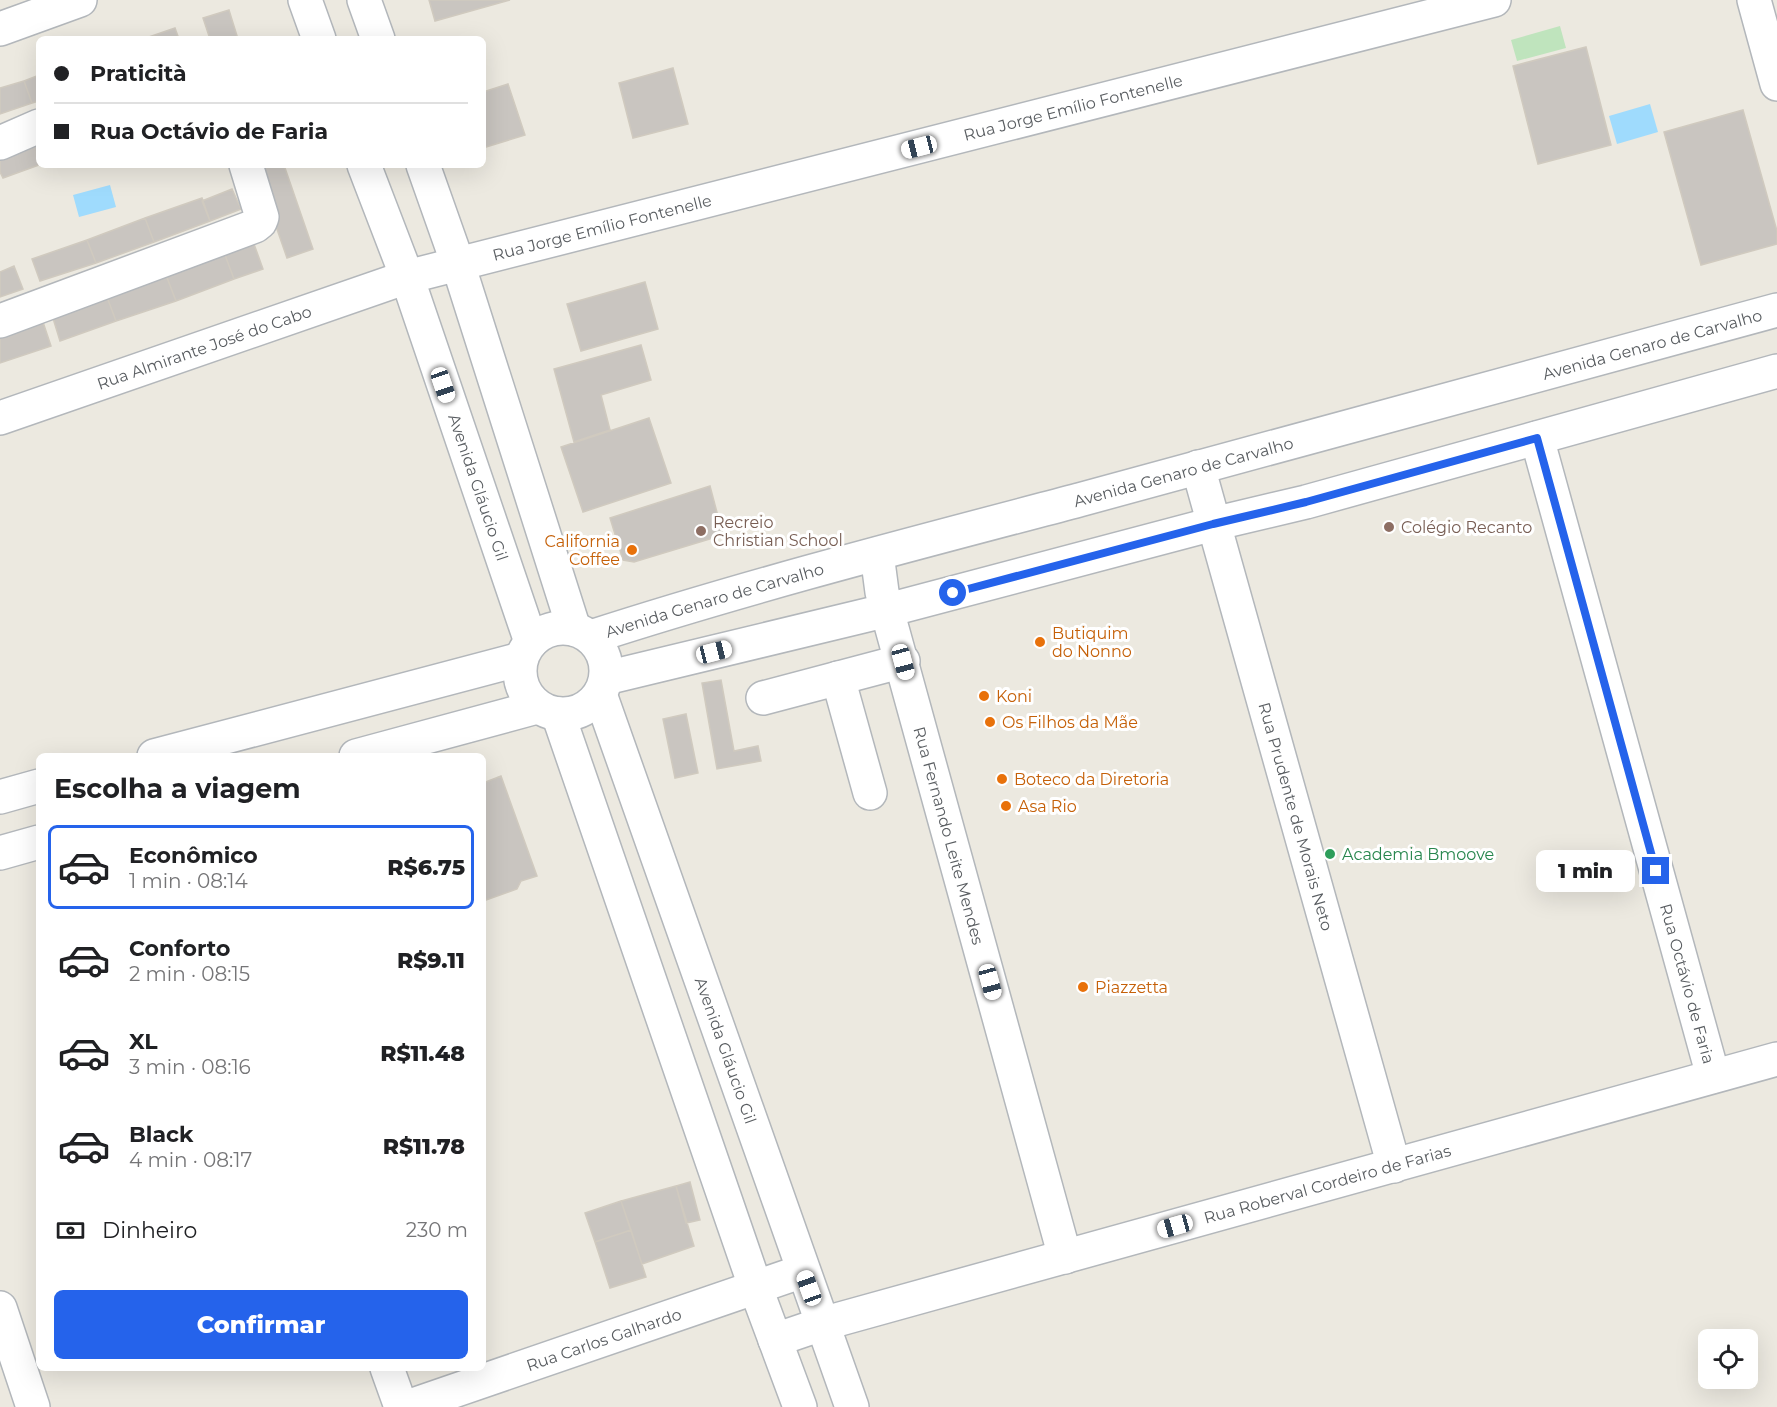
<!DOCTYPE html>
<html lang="pt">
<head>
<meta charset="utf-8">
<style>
	:root { --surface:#fff; --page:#f2f2f2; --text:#202124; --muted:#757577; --line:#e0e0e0; --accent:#2563eb }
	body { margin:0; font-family:Montserrat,sans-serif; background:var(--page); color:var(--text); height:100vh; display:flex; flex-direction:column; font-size:22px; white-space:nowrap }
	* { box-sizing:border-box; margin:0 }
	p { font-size:20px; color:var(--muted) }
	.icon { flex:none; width:33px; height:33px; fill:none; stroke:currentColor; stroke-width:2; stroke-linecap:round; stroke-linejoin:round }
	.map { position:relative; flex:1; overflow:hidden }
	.sheet { position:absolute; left:36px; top:753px; width:450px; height:618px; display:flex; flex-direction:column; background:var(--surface); border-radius:9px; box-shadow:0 6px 24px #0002 }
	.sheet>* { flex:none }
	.guide { position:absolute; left:36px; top:36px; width:450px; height:132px; border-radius:9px; box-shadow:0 6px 24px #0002; display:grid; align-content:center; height:132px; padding:0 18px; background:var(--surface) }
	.fabs { position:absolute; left:1698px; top:1329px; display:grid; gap:12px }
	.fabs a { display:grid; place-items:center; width:60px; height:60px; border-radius:9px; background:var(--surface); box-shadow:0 6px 24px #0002; font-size:30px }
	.end { position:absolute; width:27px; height:27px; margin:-14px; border:8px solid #2563eb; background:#fff; box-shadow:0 0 0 3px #fff }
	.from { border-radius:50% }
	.bubble { position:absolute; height:42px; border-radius:9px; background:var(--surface); box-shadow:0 6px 24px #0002; font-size:20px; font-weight:800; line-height:42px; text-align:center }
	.car { position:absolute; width:18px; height:36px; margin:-18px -9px; border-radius:8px; box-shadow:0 0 4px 2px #0007; background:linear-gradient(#fff 24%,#345 0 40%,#fff 0 76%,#345 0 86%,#fff 0) }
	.guide b { display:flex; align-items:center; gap:21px; height:57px; font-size:22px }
	.guide b+b { border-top:2px solid var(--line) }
	.guide i { width:15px; height:15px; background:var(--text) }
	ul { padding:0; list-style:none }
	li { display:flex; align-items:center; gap:18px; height:84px; margin:0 12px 9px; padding:0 6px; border:3px solid transparent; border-radius:9px }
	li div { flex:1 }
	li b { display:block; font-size:22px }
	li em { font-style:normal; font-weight:800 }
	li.current { border-color:var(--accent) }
	li>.icon { width:54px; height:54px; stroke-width:1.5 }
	h2 { padding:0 18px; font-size:27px; line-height:72px }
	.pay { display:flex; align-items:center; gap:15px; height:66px; padding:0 18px; font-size:22px }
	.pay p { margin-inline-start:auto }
	.button { display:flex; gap:12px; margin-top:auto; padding:12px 18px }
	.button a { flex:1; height:69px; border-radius:9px; background:var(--accent); color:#fff; font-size:24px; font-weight:800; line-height:69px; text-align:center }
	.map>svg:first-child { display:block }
</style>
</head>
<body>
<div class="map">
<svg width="1777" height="1407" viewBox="0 0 1777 1407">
	<rect width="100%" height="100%" fill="#ece9e0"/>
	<path fill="#bfe4bd" d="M1560,26L1566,48L1517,61L1511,40Z"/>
	<path fill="#9fdbfd" d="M1650,104L1658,132L1617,144L1609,116Z
		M110,185L116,207L79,217L73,195Z"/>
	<path fill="#c9c5c0" stroke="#d0cabf" stroke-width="1.5" d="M429,0H510L435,21Z
		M229,10L238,39H210L203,18Z
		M175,28L179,39H143Z
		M1586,47L1611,145L1538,164L1513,66Z
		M673,68L688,124L633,138L619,83Z
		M39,75V101L32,103L24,81Z
		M24,81L32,103L0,114V88Z
		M508,84L525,135L483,148V92Z
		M1743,110L1777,231V244L1701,265L1664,132Z
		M39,138V165L3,178L0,172V153Z
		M266,165H284L313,249L287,258L256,169Z
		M232,189L241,209L210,221L202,201Z
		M202,198L210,221L154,242L145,218Z
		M145,218L154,242L96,263L87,240Z
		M87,240L96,263L40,281L32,259Z
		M254,244L263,269L234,279L225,255Z
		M225,255L234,279L176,301L166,275Z
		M14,266L23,289L0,297V272Z
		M166,275L176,301L116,321L107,297Z
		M645,282L658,329L581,351L567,304Z
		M107,297L116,321L60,341L52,315Z
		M42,319L51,346L0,363V334Z
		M641,345L651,380L601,395L610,430L574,442L554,369Z
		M649,418L671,483L583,512L561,447Z
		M710,486L723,535L634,562L623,560L610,518Z
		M721,680L734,751L758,746L761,761L717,769L702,683Z
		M686,714L698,773L675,778L663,719Z
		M501,776L537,876L521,881L517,889L486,900L483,891V783Z
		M690,1182L700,1220L686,1223L676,1186Z
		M676,1186L694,1246L642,1264L621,1201Z
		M621,1201L631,1230L595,1242L585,1213Z
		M631,1230L646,1277L610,1288L595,1242Z"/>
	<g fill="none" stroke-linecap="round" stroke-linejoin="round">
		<g stroke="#b3b7bb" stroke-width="36">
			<g id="minor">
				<path d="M305,0L319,39"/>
				<path d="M364,0L378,39"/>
				<path d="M1754,0L1777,84"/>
				<path d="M0,29L80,0"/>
				<path d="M0,143L39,126"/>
				<path id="s1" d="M364,165L407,277L531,642"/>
				<path d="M423,165L458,264L574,629"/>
				<path d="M0,321L255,226L260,222L262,217L246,165"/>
				<path id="s2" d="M0,418L407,277L1494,0"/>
				<path id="s3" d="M1537,438L1713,1076"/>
				<path id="s4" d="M1198,467L1394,1166"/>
				<path id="s5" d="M877,554L882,592L1065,1257"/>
				<circle cx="563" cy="671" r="43"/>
				<path id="s6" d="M591,637C752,585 916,543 1079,500C1312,437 1545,374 1777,310"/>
				<path d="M606,678L888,610L1213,524L1306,502L1777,371"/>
				<path d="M838,678L870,793"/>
				<path id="s7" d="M600,694L852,1407"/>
				<path d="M763,698L903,661"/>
				<path d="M558,714L755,1286L800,1407"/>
				<path d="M154,756L521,659"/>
				<path d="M356,756L537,707"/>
				<path d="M0,797L39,786"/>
				<path d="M0,853L39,842"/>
				<path d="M0,1308L33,1407"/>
				<path id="s8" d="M775,1340L822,1324L1777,1059"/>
				<path d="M387,1368L401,1407"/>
				<path id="s9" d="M407,1407L803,1271"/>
			</g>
		</g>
		<use href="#minor" stroke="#fff" stroke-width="33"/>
	</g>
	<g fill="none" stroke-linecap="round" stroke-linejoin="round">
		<path stroke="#2563eb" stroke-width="8" d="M953,593L1213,524L1306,502L1537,438L1656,871"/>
	</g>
	<g fill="#8d6e63" stroke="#fff" stroke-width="2">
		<circle cx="1389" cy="527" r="6"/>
		<circle cx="701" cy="531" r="6"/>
	</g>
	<g fill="#e8710a" stroke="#fff" stroke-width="2">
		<circle cx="632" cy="550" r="6"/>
		<circle cx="1040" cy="642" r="6"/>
		<circle cx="984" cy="696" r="6"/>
		<circle cx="990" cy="722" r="6"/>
		<circle cx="1002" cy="779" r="6"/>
		<circle cx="1006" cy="806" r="6"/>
		<circle cx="1083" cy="987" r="6"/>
	</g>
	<circle fill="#2e9e5b" stroke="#fff" stroke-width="2" cx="1330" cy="854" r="6"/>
	<g text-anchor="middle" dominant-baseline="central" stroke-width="6" stroke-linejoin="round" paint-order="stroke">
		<g font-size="16" fill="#595d61" stroke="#fff">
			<text stroke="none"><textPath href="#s2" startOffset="1118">Rua Jorge Emílio Fontenelle</textPath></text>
			<text stroke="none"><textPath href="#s2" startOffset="632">Rua Jorge Emílio Fontenelle</textPath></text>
			<text stroke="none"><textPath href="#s6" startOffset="1101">Avenida Genaro de Carvalho</textPath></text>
			<text stroke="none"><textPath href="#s2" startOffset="216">Rua Almirante José do Cabo</textPath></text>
			<text stroke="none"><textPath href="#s6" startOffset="615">Avenida Genaro de Carvalho</textPath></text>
			<text stroke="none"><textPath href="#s1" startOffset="342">Avenida Gláucio Gil</textPath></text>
			<text stroke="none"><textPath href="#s6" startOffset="129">Avenida Genaro de Carvalho</textPath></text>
			<text stroke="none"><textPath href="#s4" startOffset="363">Rua Prudente de Morais Neto</textPath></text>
			<text stroke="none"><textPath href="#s5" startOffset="291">Rua Fernando Leite Mendes</textPath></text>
			<text stroke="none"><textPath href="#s3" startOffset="566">Rua Octávio de Faria</textPath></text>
			<text stroke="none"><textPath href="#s7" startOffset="378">Avenida Gláucio Gil</textPath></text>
			<text stroke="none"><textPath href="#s8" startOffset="574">Rua Roberval Cordeiro de Farias</textPath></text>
			<text stroke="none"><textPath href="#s9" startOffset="208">Rua Carlos Galhardo</textPath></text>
		</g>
		<g font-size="16" fill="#785e54" stroke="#fff" text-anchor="start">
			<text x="713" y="522">Recreio<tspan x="713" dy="18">Christian School</tspan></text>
			<text x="1401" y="527">Colégio Recanto</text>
		</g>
		<g font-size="16" fill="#c56008" stroke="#fff" text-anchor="start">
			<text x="620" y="541" text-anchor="end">California<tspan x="620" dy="18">Coffee</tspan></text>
			<text x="1052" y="633">Butiquim<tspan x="1052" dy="18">do Nonno</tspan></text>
			<text x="996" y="696">Koni</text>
			<text x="1002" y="722">Os Filhos da Mãe</text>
			<text x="1014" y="779">Boteco da Diretoria</text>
			<text x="1018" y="806">Asa Rio</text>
			<text x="1095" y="987">Piazzetta</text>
		</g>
		<g font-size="16" fill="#27864d" stroke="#fff" text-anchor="start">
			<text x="1342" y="854">Academia Bmoove</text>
		</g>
	</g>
</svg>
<div class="fabs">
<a><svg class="icon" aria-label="locate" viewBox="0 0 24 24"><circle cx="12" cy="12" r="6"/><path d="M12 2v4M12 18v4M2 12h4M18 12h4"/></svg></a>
</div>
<i class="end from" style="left:953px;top:593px"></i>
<i class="end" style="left:1656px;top:871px"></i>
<div class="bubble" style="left:1536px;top:850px;width:99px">1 min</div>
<i class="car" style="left:919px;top:147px;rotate:256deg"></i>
<i class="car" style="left:443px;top:385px;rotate:161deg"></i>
<i class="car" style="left:714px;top:652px;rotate:76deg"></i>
<i class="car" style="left:903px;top:662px;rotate:165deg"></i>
<i class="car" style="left:990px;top:982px;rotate:165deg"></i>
<i class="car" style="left:1175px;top:1226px;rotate:254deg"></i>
<i class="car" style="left:809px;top:1288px;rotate:340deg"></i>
<div class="guide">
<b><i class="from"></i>Praticità</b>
<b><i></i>Rua Octávio de Faria</b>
</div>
<section class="sheet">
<h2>Escolha a viagem</h2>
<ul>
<li class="current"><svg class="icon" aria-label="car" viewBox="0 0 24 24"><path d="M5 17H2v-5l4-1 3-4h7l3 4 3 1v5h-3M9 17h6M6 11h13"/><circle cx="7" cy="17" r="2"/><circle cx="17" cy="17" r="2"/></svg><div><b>Econômico</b><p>1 min · 08:14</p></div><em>R$6.75</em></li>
<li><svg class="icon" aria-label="car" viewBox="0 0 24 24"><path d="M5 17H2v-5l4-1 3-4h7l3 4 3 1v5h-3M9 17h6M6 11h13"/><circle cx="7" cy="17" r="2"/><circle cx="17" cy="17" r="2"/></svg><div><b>Conforto</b><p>2 min · 08:15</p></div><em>R$9.11</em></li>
<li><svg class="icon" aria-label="car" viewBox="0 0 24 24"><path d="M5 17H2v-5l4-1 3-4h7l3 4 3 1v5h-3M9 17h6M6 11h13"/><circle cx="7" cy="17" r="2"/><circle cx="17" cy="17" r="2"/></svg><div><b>XL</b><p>3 min · 08:16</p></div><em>R$11.48</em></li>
<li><svg class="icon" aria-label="car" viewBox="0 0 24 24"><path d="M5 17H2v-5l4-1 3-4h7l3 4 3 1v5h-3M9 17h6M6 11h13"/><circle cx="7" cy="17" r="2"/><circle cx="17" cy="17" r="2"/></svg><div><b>Black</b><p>4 min · 08:17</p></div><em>R$11.78</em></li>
</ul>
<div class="pay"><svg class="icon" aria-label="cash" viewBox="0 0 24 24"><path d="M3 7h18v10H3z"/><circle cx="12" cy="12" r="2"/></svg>Dinheiro<p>230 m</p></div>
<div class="button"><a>Confirmar</a></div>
</section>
</div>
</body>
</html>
